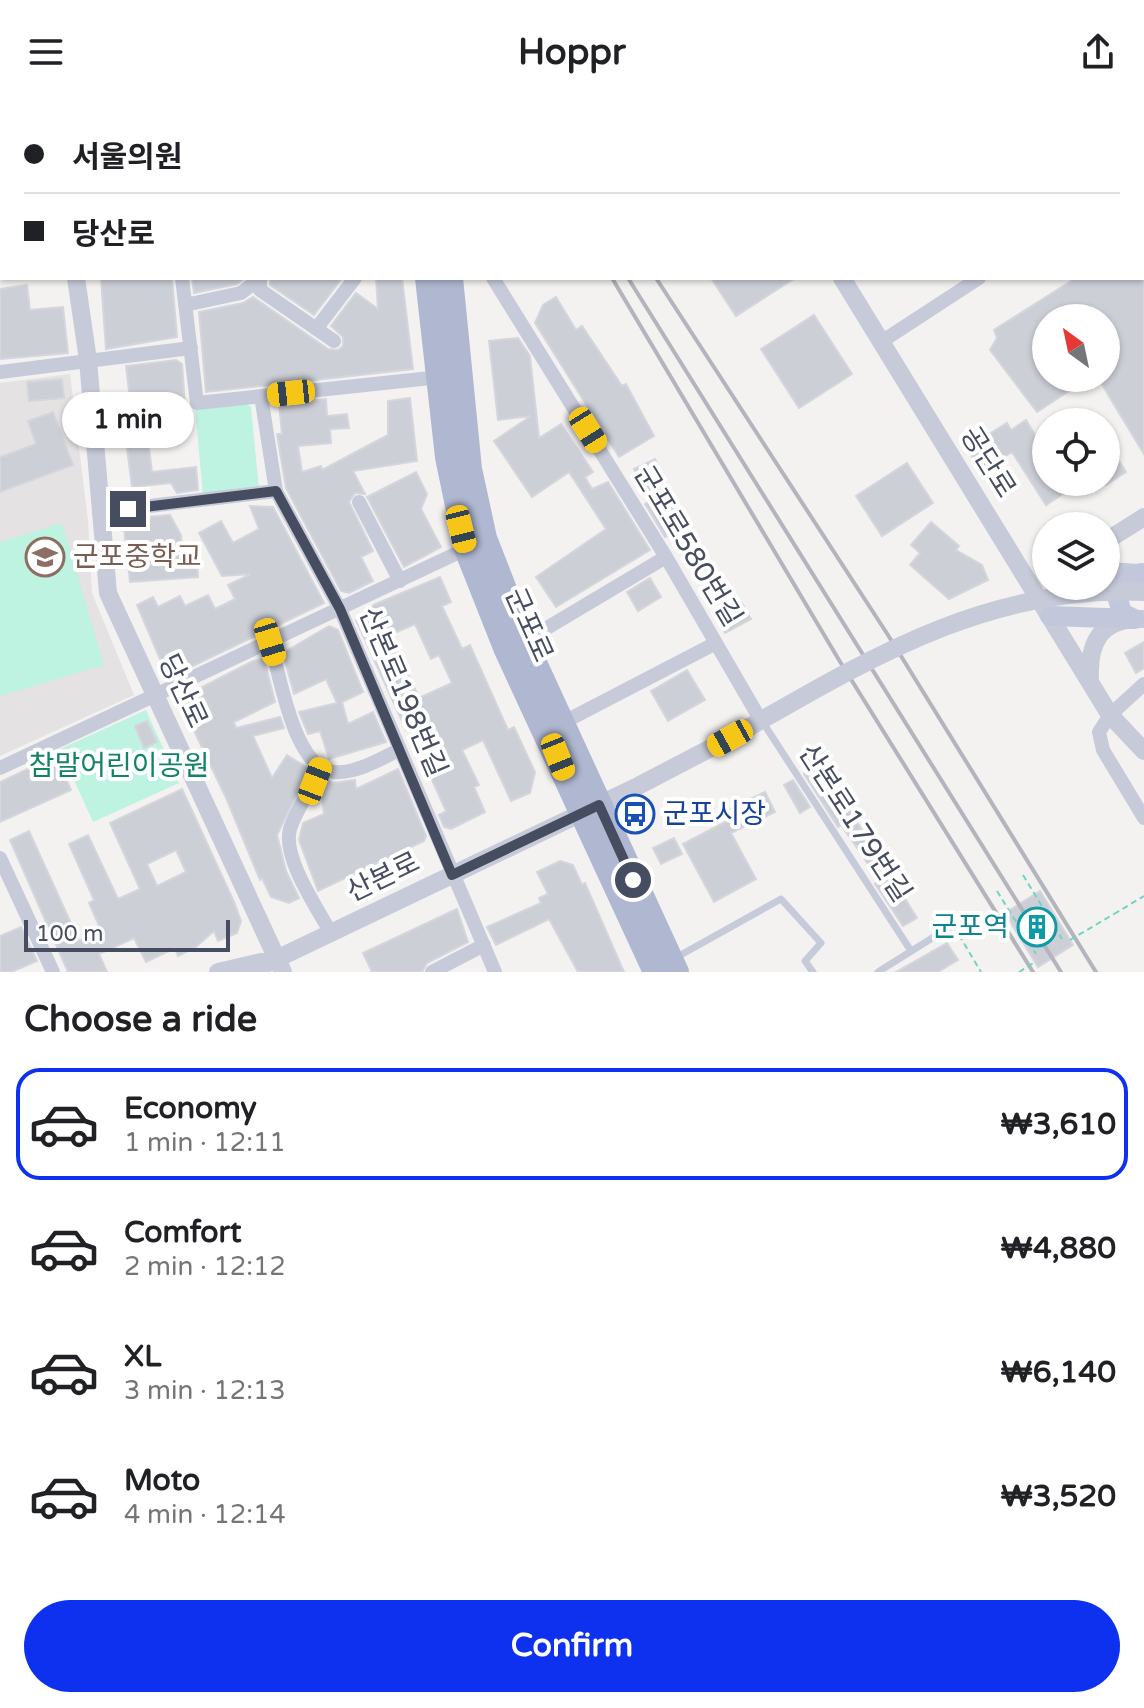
<!DOCTYPE html>
<html lang="en">
<head>
<meta charset="utf-8">
<style>
	:root { --surface:#fff; --page:#f2f2f2; --text:#202124; --muted:#757577; --line:#e0e0e0; --accent:#0e31f0 }
	body { margin:0; font-family:"Varela Round","Noto Sans KR",sans-serif; background:var(--page); color:var(--text); height:100vh; display:flex; flex-direction:column; font-size:30px; white-space:nowrap }
	* { box-sizing:border-box; margin:0 }
	p { font-size:26px; color:var(--muted) }
	.icon { flex:none; width:44px; height:44px; fill:none; stroke:currentColor; stroke-width:2; stroke-linecap:round; stroke-linejoin:round }
	.map { position:relative; height:868px; overflow:hidden }
	.drawer { display:flex; flex-direction:column; background:var(--surface); flex:1 }
	.drawer>* { flex:none }
	.guide { position:absolute; left:0px; top:0px; width:1144px; height:176px; box-shadow:0 2px 6px #0004; display:grid; align-content:center; height:176px; padding:0 24px; background:var(--surface) }
	.needle { width:52px; rotate:327deg }
	.controls { position:absolute; left:1032px; top:200px; display:grid; gap:16px }
	.controls a { display:grid; place-items:center; width:88px; height:88px; border-radius:50%; background:var(--surface); box-shadow:0 2px 6px #0004; font-size:40px }
	.scale { position:absolute; left:24px; bottom:20px; width:206px; box-sizing:border-box; padding-left:8px; border:4px solid #474d60; border-top:0; font-size:22px; line-height:28px; white-space:nowrap; color:#474d60; -webkit-text-stroke:6px #fff; paint-order:stroke }
	.end { position:absolute; width:36px; height:36px; margin:-18px; border:10px solid #474d60; background:#fff; box-shadow:0 0 0 4px #fff }
	.from { border-radius:50% }
	.bubble { position:absolute; height:56px; border-radius:28px; background:var(--surface); box-shadow:0 2px 6px #0004; font-size:26px; font-weight:700; line-height:56px; text-align:center }
	.car { position:absolute; width:24px; height:48px; margin:-24px -12px; border-radius:10px; box-shadow:0 0 6px 2px #0007; background:linear-gradient(#f5c518 24%,#345 0 40%,#f5c518 0 76%,#345 0 86%,#f5c518 0) }
	.guide b { display:flex; align-items:center; gap:28px; height:76px; font-size:30px }
	.guide b+b { border-top:2px solid var(--line) }
	.guide i { width:20px; height:20px; background:var(--text) }
	ul { padding:0; list-style:none }
	li { display:flex; align-items:center; gap:24px; height:112px; margin:0 16px 12px; padding:0 8px; border:4px solid transparent; border-radius:24px }
	li div { flex:1 }
	li b { display:block; font-size:30px }
	li em { font-style:normal; font-weight:700 }
	li.selected { border-color:var(--accent) }
	li>.icon { width:72px; height:72px; stroke-width:1.5 }
	h2 { padding:0 24px; font-size:36px; line-height:96px }
	.button { display:flex; gap:16px; margin-top:auto; padding:16px 24px }
	.button a { flex:1; height:92px; border-radius:48px; background:var(--accent); color:#fff; font-size:32px; font-weight:700; line-height:92px; text-align:center }
	header { display:flex; justify-content:space-between; align-items:center; height:104px; padding:0 24px; background:var(--surface); font-size:36px; font-weight:700 }
	.map>svg:first-child { display:block }
</style>
</head>
<body>
<header><svg class="icon" aria-label="menu" viewBox="0 0 24 24"><path d="M4 6h16M4 12h16M4 18h16"/></svg>Hoppr<svg class="icon" aria-label="share" viewBox="0 0 24 24"><path d="M12 15V3M7 8l5-5 5 5M5 13v7h14v-7"/></svg></header>
<div class="map">
<svg width="1144" height="868" viewBox="0 0 1144 868">
	<rect width="100%" height="100%" fill="#f3f2f1"/>
	<path fill="#e4e2e3" d="M70,270L88,417L92,489L134,591L0,652V279Z"/>
	<path fill="#bef2e1" d="M245,299L251,303L259,385L203,391L195,304Z
		M62,419L104,561L0,592V438Z
		M146,606L179,679L93,718L60,645Z"/>
	<path fill="#cdcfd7" stroke="#d5d5dd" stroke-width="2" fill-rule="evenodd" d="M101,174H172L177,233L106,245Z
		M192,174H244L237,180L194,189Z
		M270,174H342L314,211L270,181Z
		M376,174H402L413,265L206,288L199,208L243,199L253,193L328,245L338,246L343,242V233L331,222L356,189L378,205Z
		M711,174H795L736,212Z
		M1076,174H1144V350L1098,274H1106V214H1046V274H1089L1037,308L990,246L997,234L994,226Z
		M27,181L30,206L63,203L68,249L0,255V185Z
		M556,193L576,226L582,222L622,282L626,280L654,332L619,353L535,219L543,201Z
		M814,211L852,270L799,304L761,245Z
		M518,234L530,252L539,334L561,320L593,368L585,373L592,385L608,378L650,446L556,503L536,473L606,425L569,368L532,393L494,337L531,312L498,316L489,237Z
		M176,256L182,260L187,331L148,336L152,368L196,363L198,386L177,389L171,379L132,383L123,313L132,312L126,262Z
		M62,275L64,294L29,297L27,278Z
		M410,294L417,357L353,367L365,390L355,389L349,398L373,447L361,453L373,477L349,489L341,487L286,384L277,330H282L279,300L326,295L327,312L347,310L349,324L330,325L331,339L298,342L302,368L321,362L322,366L388,331V297Z
		M53,308L73,361L0,388V353L36,340L28,317Z
		M1026,316L1037,334L1046,328V378H1081L1046,401L1012,348L981,367L967,344L1007,319L1011,326Z
		M1106,337L1126,368L1106,381Z
		M655,355L687,423L665,433L645,400L650,397L634,365Z
		M907,359L933,399L882,432L856,392Z
		M416,368L427,390L421,405L441,443L404,463L367,393Z
		M250,402L273,403L324,499L168,574L137,501L153,493L158,503L180,492L185,502L208,491L215,505L235,495L228,481L251,470L222,472L199,429L221,417L233,439L259,425Z
		M170,411L181,431L183,457L197,456L198,473L130,478L123,415Z
		M931,418L959,442L956,446L982,461L988,476L949,495L910,461L920,449L911,441Z
		M440,473L451,498L442,502L462,545L470,541L508,626L514,623L535,668L530,689L511,697L483,636L462,646L479,681L474,683L485,708L451,725L444,723L439,711L446,707L423,656L440,649L425,617L406,626L356,516L375,500ZM415,520L431,555L439,551L452,579L419,594L390,531Z
		M650,474L661,493L638,507L627,488Z
		M742,499L751,515L725,529L716,514Z
		M329,522L338,526L363,588L342,598L348,620L373,608L386,638L329,655L320,627L308,630L299,608L337,599L326,575L294,590L283,549Z
		M1144,538V564L1136,569L1125,549Z
		M264,555L275,598L234,618L236,624L280,613L284,624L253,632L272,674L287,651L309,665L277,731L286,767L299,794L289,799L271,793L262,774L260,776L227,696L179,595L253,557Z
		M687,566L705,596L668,617L651,587Z
		M147,617L157,638L144,644L135,622Z
		M819,640L825,650L822,662L917,814L903,822L875,780L879,777L860,748L841,721L838,723L804,670L806,668L797,653Z
		M51,654L58,657L71,686L0,718V678Z
		M398,665L426,732L424,737L318,787L299,736L303,719L324,710L321,686L326,676L333,679L355,676L356,685Z
		M793,676L810,703L800,709L784,681Z
		M182,685L234,798L241,817L237,829L218,837L214,827L196,843L178,852L175,844L146,858L134,834L99,850L107,868H68L10,736L29,727L79,837L101,826L89,799L94,796L69,740L88,731L118,795L140,785L110,719ZM176,746L186,768L157,782L147,760Z
		M765,688L775,708L731,729L756,775L714,798L683,740L729,716L725,707Z
		M674,734L682,750L661,760L653,744Z
		M560,757L573,761L582,781L585,779L624,868H578L549,815L496,841L487,823L541,799L539,794L548,790L537,768Z
		M1040,787L1073,841L1038,863L1005,809Z
		M457,805L468,838L427,859L422,868H372L363,849Z
		M21,823L37,857L11,868H0V832Z
		M947,839L958,856L938,868H896Z"/>
	<g fill="none" stroke-linecap="round" stroke-linejoin="round">
		<path stroke="#74d3bf" stroke-width="2" stroke-dasharray="6 4" stroke-linecap="butt" d="M1023,771L1062,835
			M997,787L1036,850
			M1114,810L1144,792
			M959,831L981,868"/>
		<path stroke="#c7cbd9" stroke-width="7" d="M762,617L911,847
			M677,853L781,795L821,839L805,857L813,868
			M878,868L953,821"/>
		<path stroke="#c7cbd9" stroke-width="14" d="M143,0L144,2
			M39,2L43,0
			M0,24L2,23
			M1142,67L1144,66
			M182,174L197,299L440,273
			M260,174V186L334,237
			M493,174L666,453L760,615
			M185,201L241,189L259,175
			M316,225L355,174
			M881,238L979,174
			M0,268L191,244
			M261,292L276,387L340,505L495,868
			M359,398L400,477
			M99,408L276,387
			M525,537L666,453
			M270,538C280,570 293,664 334,668C356,670 380,655 399,646
			M1144,580L1110,611L1099,628L1103,646L1144,714
			M564,618L716,539
			M321,662C313,684 297,703 290,725C282,753 317,804 331,829
			M0,664L466,445
			M0,754L53,868
			M432,868L484,841"/>
		<path stroke="#c7cbd9" stroke-width="18" d="M20,0L21,2
			M736,0L737,2
			M76,174L88,256L108,489L283,868
			M842,174L1110,611L1144,647
			M1106,437L1144,413
			M1106,467L1141,469
			M1090,576C1088,538 1101,513 1144,515
			M218,868L261,858
			M249,868L638,682L730,634"/>
		<path stroke="#c3c7db" stroke-width="20" d="M1050,512L1134,515
			M1134,515L1122,509L1115,485L1127,473L1142,469"/>
		<path stroke="#afb7d1" stroke-width="24" d="M382,0L383,2
			M407,0V2
			M427,174L447,353L466,445L506,546L655,868
			M451,174L470,365L485,434L525,537L677,868"/>
		<path stroke="#b3b4bc" stroke-width="4" d="M503,0L504,2
			M519,0L520,2
			M543,0L545,2
			M612,174L839,556L1033,868
			M628,174L1061,868
			M656,174L888,531L1096,868"/>
		<path stroke="#74d3bf" stroke-width="2" stroke-dasharray="6 4" stroke-linecap="butt" d="M1070,836L1114,810
			M1019,868L1035,858"/>
		<path stroke="#c7cbd9" stroke-width="18" d="M730,634C864,558 984,481 1144,488"/>
	</g>
	<g fill="none" stroke-linecap="round" stroke-linejoin="round">
		<path stroke="#474d60" stroke-width="10" d="M128,405L276,387L340,505L452,771L599,701L633,776"/>
	</g>
	<defs>
		<g id="school-ring" transform="scale(2)"><circle r="9.5" fill="#fff" stroke="#8d6e63" stroke-width="1.5"/><path d="M0-5L7-2L0 1L-7-2ZM-4 1L0 2.5L4 1V4Q0 6-4 4Z" fill="#8d6e63"/></g>
		<g id="bus-ring" transform="scale(2)"><circle r="9.5" fill="#fff" stroke="#1a4fb4" stroke-width="1.5"/><path d="M-5-6H5V4H4V6H2V4H-2V6H-4V4H-5ZM-3.5-4V0h7V-4ZM-3.5 1.2v1.5H-2V1.2ZM2 1.2v1.5H3.5V1.2Z" fill="#1a4fb4"/></g>
		<g id="building-ring" transform="scale(2)"><circle r="9.5" fill="#fff" stroke="#0f9aa8" stroke-width="1.5"/><path d="M-4-6H4V6H1V3H-1V6H-4ZM-2.5-4.3h1.7v1.8h-1.7ZM.8-4.3h1.7v1.8H.8ZM-2.5-1h1.7V.8h-1.7ZM.8-1h1.7V.8H.8Z" fill="#0f9aa8"/></g>
	</defs>
	<g fill-rule="evenodd">
		<use href="#school-ring" x="45" y="453"/>
		<use href="#bus-ring" x="635" y="710"/>
		<use href="#building-ring" x="1037" y="823"/>
	</g>
	<g text-anchor="middle" dominant-baseline="central" stroke-width="8" stroke-linejoin="round" paint-order="stroke">
		<g font-size="28" fill="#474d60" stroke="#fff">
			<text transform="translate(988 358) rotate(58)">공단로</text>
			<text transform="translate(688 442) rotate(59)">군포로580번길</text>
			<text transform="translate(529 521) rotate(66)">군포로</text>
			<text transform="translate(183 587) rotate(65)">당산로</text>
			<text transform="translate(403 588) rotate(67)">산본로198번길</text>
			<text transform="translate(855 719) rotate(57)">산본로179번길</text>
			<text transform="translate(383 773) rotate(-26)">산본로</text>
		</g>
		<g font-size="28" fill="#785e54" stroke="#fff" text-anchor="start">
			<text x="73" y="453">군포중학교</text>
		</g>
		<g font-size="28" fill="#128269" stroke="#fff">
			<text x="119" y="662">참말어린이공원</text>
		</g>
		<g font-size="28" fill="#164399" stroke="#fff" text-anchor="start">
			<text x="663" y="710">군포시장</text>
		</g>
		<g font-size="28" fill="#0d838f" stroke="#fff" text-anchor="end">
			<text x="1009" y="823">군포역</text>
		</g>
	</g>
</svg>
<div class="controls">
<a><svg class="needle" viewBox="-14 -14 28 28"><path d="M0-13l5 13h-10z" fill="#e53935"/><path d="M0 13l5-13h-10z" fill="#757577"/></svg></a>
<a><svg class="icon" aria-label="locate" viewBox="0 0 24 24"><circle cx="12" cy="12" r="6"/><path d="M12 2v4M12 18v4M2 12h4M18 12h4"/></svg></a>
<a><svg class="icon" aria-label="layers" viewBox="0 0 24 24"><path d="M12 4l9 5-9 5-9-5zM3 14l9 5 9-5"/></svg></a>
</div>
<div class="scale">100 m</div>
<i class="end from" style="left:633px;top:776px"></i>
<i class="end" style="left:128px;top:405px"></i>
<div class="bubble" style="left:62px;top:288px;width:132px">1 min</div>
<i class="car" style="left:291px;top:289px;rotate:264deg"></i>
<i class="car" style="left:588px;top:326px;rotate:148deg"></i>
<i class="car" style="left:461px;top:425px;rotate:166deg"></i>
<i class="car" style="left:270px;top:538px;rotate:163deg"></i>
<i class="car" style="left:730px;top:634px;rotate:241deg"></i>
<i class="car" style="left:558px;top:653px;rotate:158deg"></i>
<i class="car" style="left:315px;top:677px;rotate:21deg"></i>
<div class="guide">
<b><i class="from"></i>서울의원</b>
<b><i></i>당산로</b>
</div>
</div>
<section class="drawer">
<h2>Choose a ride</h2>
<ul>
<li class="selected"><svg class="icon" aria-label="car" viewBox="0 0 24 24"><path d="M5 17H2v-5l4-1 3-4h7l3 4 3 1v5h-3M9 17h6M6 11h13"/><circle cx="7" cy="17" r="2"/><circle cx="17" cy="17" r="2"/></svg><div><b>Economy</b><p>1 min · 12:11</p></div><em>₩3,610</em></li>
<li><svg class="icon" aria-label="car" viewBox="0 0 24 24"><path d="M5 17H2v-5l4-1 3-4h7l3 4 3 1v5h-3M9 17h6M6 11h13"/><circle cx="7" cy="17" r="2"/><circle cx="17" cy="17" r="2"/></svg><div><b>Comfort</b><p>2 min · 12:12</p></div><em>₩4,880</em></li>
<li><svg class="icon" aria-label="car" viewBox="0 0 24 24"><path d="M5 17H2v-5l4-1 3-4h7l3 4 3 1v5h-3M9 17h6M6 11h13"/><circle cx="7" cy="17" r="2"/><circle cx="17" cy="17" r="2"/></svg><div><b>XL</b><p>3 min · 12:13</p></div><em>₩6,140</em></li>
<li><svg class="icon" aria-label="car" viewBox="0 0 24 24"><path d="M5 17H2v-5l4-1 3-4h7l3 4 3 1v5h-3M9 17h6M6 11h13"/><circle cx="7" cy="17" r="2"/><circle cx="17" cy="17" r="2"/></svg><div><b>Moto</b><p>4 min · 12:14</p></div><em>₩3,520</em></li>
</ul>
<div class="button"><a>Confirm</a></div>
</section>
</body>
</html>
